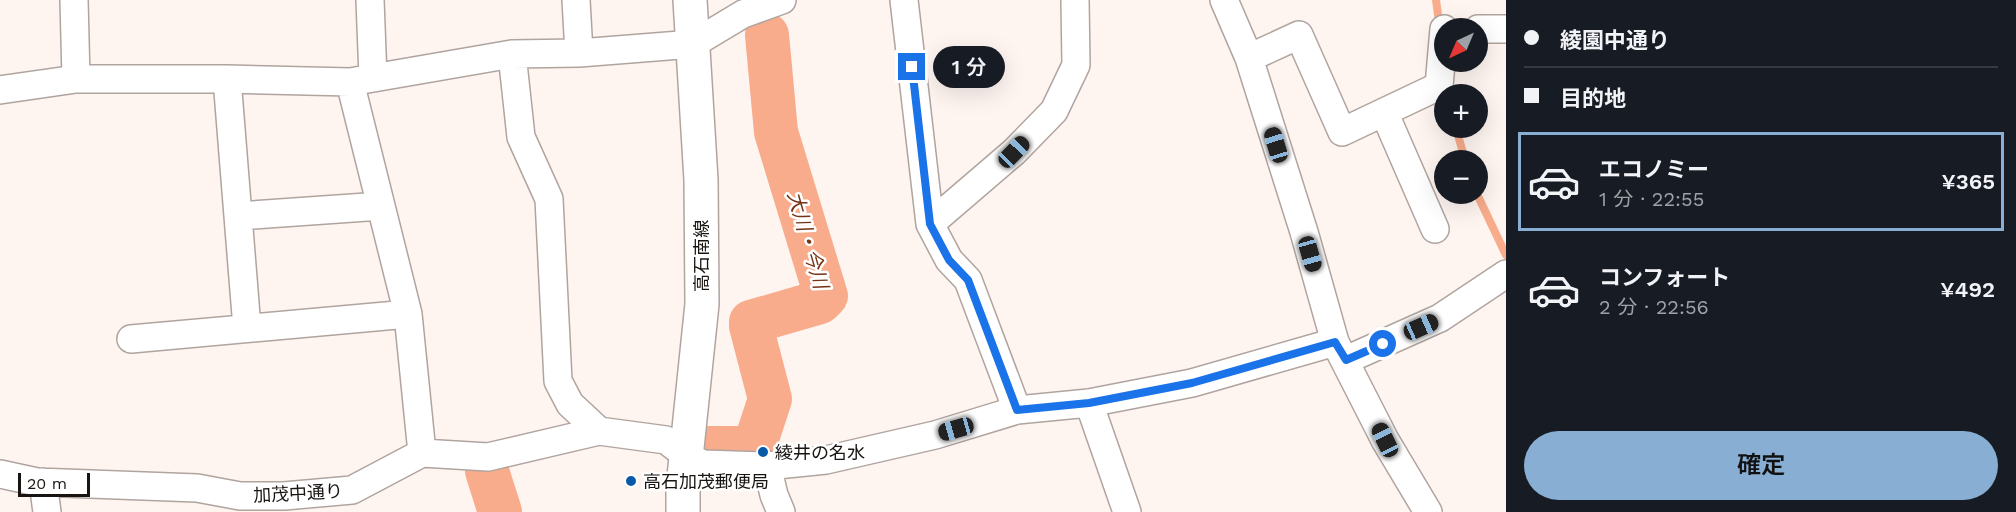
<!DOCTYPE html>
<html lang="ja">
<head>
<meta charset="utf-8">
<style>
	:root { --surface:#171b24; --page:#20242c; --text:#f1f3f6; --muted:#9ea1a6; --line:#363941; --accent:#88aed3 }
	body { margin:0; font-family:"Work Sans","Noto Sans JP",sans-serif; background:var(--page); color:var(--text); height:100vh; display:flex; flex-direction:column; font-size:22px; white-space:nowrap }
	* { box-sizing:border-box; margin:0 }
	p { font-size:20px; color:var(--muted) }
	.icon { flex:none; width:33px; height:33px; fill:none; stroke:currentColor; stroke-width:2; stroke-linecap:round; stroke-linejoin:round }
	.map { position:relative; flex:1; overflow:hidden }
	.sheet { display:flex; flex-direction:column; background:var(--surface); width:510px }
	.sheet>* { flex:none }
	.guide { display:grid; align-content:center; height:132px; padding:0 18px; background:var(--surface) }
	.needle { width:39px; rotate:224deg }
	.buttons { position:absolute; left:1434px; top:18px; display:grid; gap:12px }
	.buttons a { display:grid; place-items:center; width:54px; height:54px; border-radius:50%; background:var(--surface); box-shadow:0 6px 24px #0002; font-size:30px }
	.scale { position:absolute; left:18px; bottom:15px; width:72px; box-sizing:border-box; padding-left:6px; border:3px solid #181412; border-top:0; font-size:16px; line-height:21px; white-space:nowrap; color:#181412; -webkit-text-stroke:4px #fff; paint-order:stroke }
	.end { position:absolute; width:27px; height:27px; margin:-14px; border:8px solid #1a73e8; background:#fff; box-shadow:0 0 0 3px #fff }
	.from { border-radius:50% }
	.bubble { position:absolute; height:42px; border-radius:21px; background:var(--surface); box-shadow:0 6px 24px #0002; font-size:20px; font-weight:600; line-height:42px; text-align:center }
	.car { position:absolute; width:18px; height:36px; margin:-18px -9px; border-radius:8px; box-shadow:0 0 4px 2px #0007; background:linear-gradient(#222 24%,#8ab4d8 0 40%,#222 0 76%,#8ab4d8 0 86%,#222 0) }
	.guide b { display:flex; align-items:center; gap:21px; height:57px; font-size:22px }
	.guide b+b { border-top:2px solid var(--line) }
	.guide i { width:15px; height:15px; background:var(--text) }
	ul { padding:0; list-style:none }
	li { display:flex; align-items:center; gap:18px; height:99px; margin:0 12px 9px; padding:0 6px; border:3px solid transparent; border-radius:0px }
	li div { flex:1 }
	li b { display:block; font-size:22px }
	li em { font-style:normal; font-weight:600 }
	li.selected { border-color:var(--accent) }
	li>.icon { width:54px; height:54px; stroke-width:1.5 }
	.button { display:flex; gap:12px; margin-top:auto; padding:12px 18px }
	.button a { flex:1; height:69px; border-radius:36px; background:var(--accent); color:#111; font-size:24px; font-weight:600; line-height:69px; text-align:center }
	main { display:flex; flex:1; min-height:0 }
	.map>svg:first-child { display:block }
</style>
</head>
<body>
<main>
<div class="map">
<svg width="1506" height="512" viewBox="0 0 1506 512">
	<rect width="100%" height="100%" fill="#fef4f0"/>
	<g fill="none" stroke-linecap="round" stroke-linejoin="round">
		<path stroke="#f8ac8c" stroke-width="8" d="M1436,0L1439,22
			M1456,128L1465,160
			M1477,194L1506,255"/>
		<path stroke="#f8ac8c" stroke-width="44" d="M704,448H754L770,399L751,326V322L820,302L826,296L776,132L767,35
			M487,471L500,512"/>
		<g stroke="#b0a49f" stroke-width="30">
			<path id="minor" d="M74,0L76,79
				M370,0L373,78
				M576,0L579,53
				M904,0L930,224
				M1224,0L1249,58L1304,232L1335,342L1385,440L1428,512
				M1478,29H1506
				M512,54L521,137L549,199L558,381L570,404L599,431
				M1249,58L1299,35L1342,132L1439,86L1444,29
				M227,79L247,328
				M350,82L408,314L422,453
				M0,90L76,79H227L350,82L512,54L579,53L693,44L743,14L782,0
				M1384,112L1435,229
				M238,216L381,206
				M131,339L408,314
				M1346,360L1440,318L1506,274
				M1089,403L1127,512
				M1017,410L968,280L949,260L930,224L1014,152L1054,111L1076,65L1075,0
				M767,466L774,495L781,512
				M0,474L37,482L197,488L240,496H284L352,490L422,453L488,457L599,431L666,440L687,456L703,464L767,466L826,460L935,435L1017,410L1089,403L1192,383L1335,342
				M43,482L47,512"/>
		</g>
		<g stroke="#b0a49f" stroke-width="36">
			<path id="tertiary" d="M683,512V486L702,304L701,180L690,0"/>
		</g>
		<use href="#minor" stroke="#fff" stroke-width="27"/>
		<use href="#tertiary" stroke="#fff" stroke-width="33"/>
	</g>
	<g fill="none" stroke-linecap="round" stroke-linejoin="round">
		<path stroke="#1a73e8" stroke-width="8" d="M912,67L930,224L949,260L968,280L1017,410L1089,403L1192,383L1335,342L1346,360L1383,344"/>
	</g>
	<g fill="#075aa8" stroke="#fff" stroke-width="2">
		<circle cx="763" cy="452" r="6"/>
		<circle cx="631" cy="481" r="6"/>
	</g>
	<g text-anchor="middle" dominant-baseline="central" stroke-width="5" stroke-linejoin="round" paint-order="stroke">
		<g font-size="18" fill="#181412" stroke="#fff">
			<text transform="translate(701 256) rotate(-90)">高石南線</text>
			<text transform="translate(298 493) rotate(-3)">加茂中通り</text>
		</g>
		<g font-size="18" fill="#181412" stroke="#fff" text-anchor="start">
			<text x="775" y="452">綾井の名水</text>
			<text x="643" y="481">高石加茂郵便局</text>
		</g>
		<g font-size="20" font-style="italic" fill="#773414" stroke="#fff">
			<text transform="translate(808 240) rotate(74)">大川・今川</text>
		</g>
	</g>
</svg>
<div class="buttons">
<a><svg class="needle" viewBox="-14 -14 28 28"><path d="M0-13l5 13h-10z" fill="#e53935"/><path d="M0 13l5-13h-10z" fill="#9ea1a6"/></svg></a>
<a>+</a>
<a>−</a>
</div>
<div class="scale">20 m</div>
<i class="end from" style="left:1383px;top:344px"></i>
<i class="end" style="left:912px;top:67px"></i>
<div class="bubble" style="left:933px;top:46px;width:72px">1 分</div>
<i class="car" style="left:1276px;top:145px;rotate:343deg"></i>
<i class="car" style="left:1014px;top:152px;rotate:44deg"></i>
<i class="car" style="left:1310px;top:254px;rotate:164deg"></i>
<i class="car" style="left:1421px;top:327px;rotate:66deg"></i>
<i class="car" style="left:956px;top:429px;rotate:254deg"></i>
<i class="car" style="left:1385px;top:440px;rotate:334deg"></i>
</div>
<section class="sheet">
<div class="guide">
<b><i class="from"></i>綾園中通り</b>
<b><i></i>目的地</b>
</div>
<ul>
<li class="selected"><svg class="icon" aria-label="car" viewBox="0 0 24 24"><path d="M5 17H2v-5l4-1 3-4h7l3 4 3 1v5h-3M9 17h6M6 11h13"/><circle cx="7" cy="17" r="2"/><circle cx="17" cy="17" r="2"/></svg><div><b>エコノミー</b><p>1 分 · 22:55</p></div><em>¥365</em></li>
<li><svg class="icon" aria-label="car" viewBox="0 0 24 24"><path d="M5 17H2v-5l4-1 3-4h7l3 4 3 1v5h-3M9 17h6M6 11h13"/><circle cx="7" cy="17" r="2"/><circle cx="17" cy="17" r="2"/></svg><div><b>コンフォート</b><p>2 分 · 22:56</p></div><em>¥492</em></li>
</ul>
<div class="button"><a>確定</a></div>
</section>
</main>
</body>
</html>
